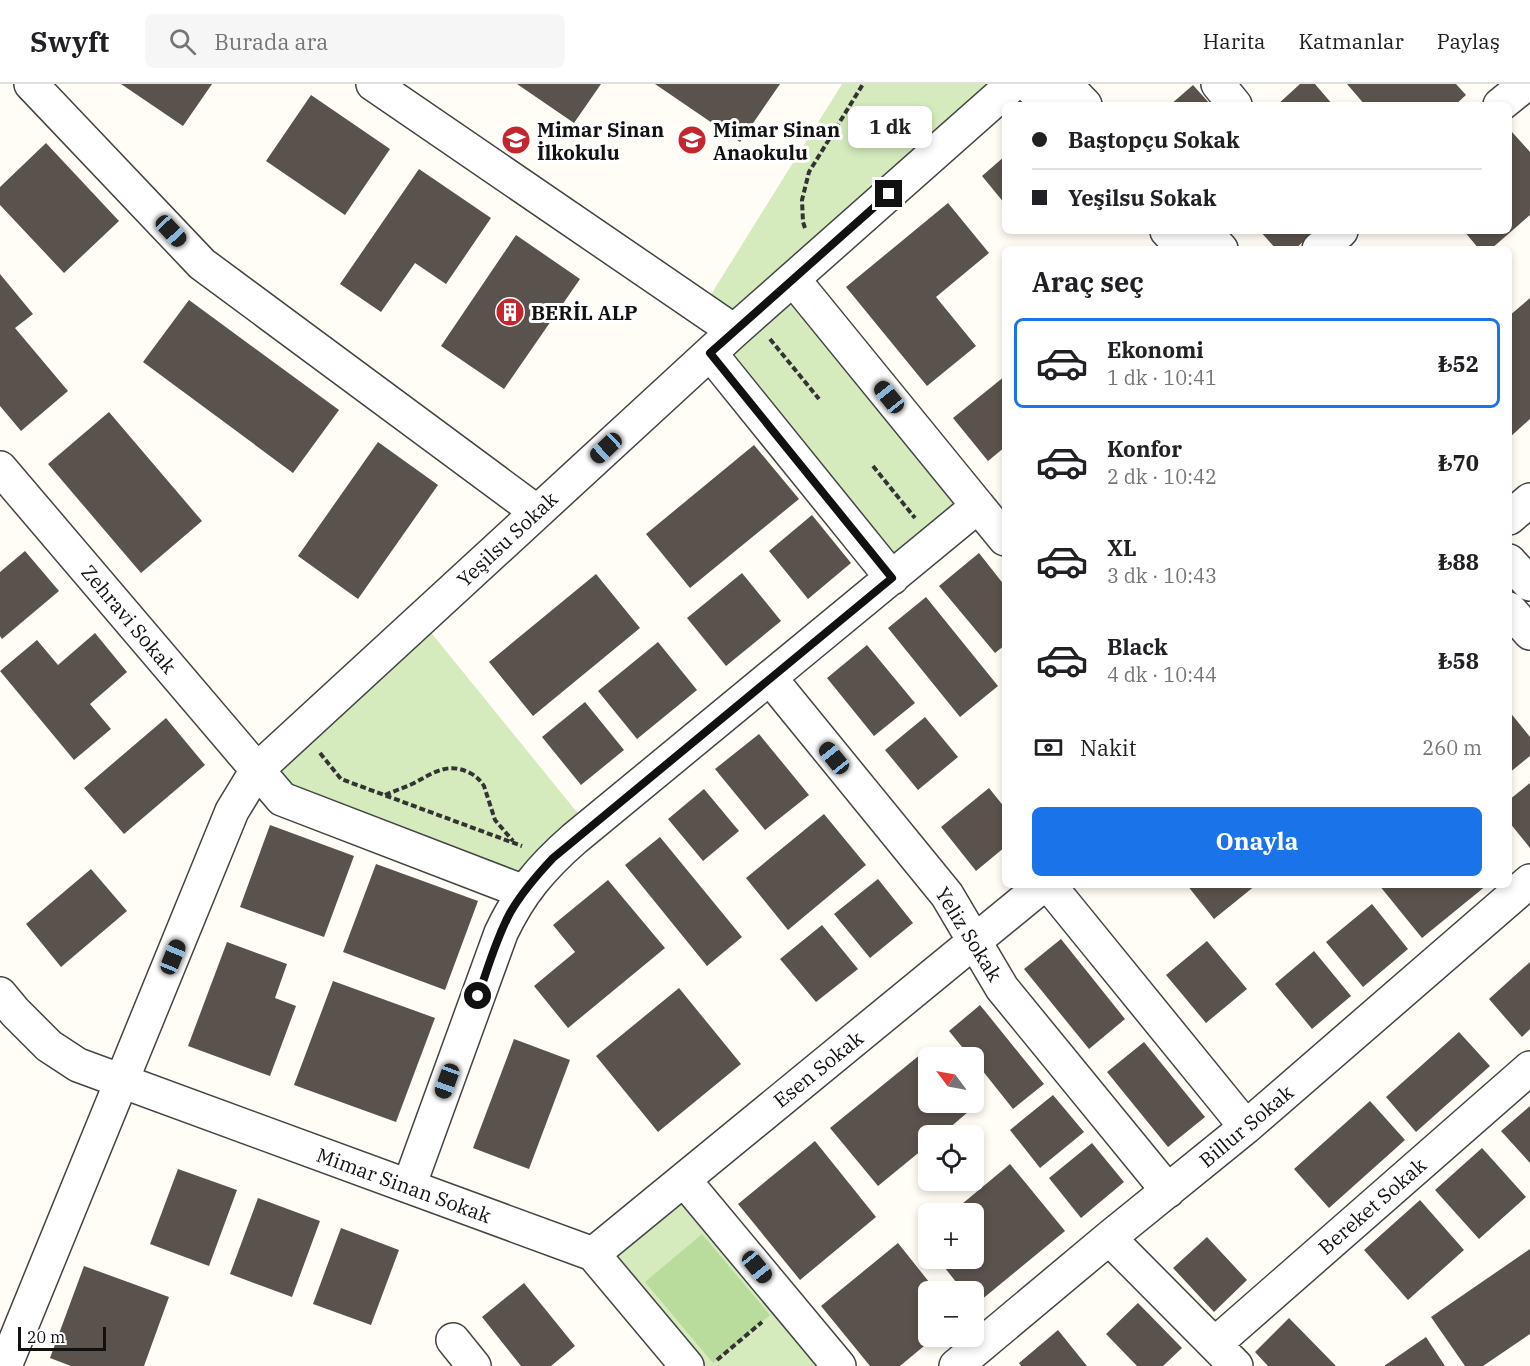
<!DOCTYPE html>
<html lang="tr">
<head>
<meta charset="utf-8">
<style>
	:root { --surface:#fff; --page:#f6f6f6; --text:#202124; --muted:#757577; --line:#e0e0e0; --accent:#1a73e8 }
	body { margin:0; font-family:"IBM Plex Serif",serif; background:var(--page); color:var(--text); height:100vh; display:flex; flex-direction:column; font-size:22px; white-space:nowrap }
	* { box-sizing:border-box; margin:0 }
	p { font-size:20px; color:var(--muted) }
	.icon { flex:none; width:33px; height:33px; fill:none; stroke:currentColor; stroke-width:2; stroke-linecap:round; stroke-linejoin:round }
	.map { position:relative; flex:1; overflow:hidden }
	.side { position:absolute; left:1002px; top:162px; width:510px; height:642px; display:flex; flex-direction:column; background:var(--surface); border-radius:9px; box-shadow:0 3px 9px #0003 }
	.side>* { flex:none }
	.guide { position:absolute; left:1002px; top:18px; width:510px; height:132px; border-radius:9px; box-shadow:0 3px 9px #0003; display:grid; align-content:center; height:132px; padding:0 30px; background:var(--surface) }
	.needle { width:39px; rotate:302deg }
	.fabs { position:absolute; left:918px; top:963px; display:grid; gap:12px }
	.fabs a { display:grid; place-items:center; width:66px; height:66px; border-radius:9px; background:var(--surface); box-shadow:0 3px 9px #0003; font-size:30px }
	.scale { position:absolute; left:18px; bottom:15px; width:88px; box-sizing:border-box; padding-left:6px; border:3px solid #111; border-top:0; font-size:16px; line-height:21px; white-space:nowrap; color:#111; -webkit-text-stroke:4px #fff; paint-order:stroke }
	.end { position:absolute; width:27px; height:27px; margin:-14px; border:8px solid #111; background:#fff; box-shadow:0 0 0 3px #fff }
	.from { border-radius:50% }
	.bubble { position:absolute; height:42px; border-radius:9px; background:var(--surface); box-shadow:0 3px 9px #0003; font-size:20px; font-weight:800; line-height:42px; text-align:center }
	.car { position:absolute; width:18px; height:36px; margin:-18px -9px; border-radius:8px; box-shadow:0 0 4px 2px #0007; background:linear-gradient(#222 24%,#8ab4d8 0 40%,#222 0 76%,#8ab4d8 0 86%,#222 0) }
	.guide b { display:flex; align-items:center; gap:21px; height:57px; font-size:22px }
	.guide b+b { border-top:2px solid var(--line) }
	.guide i { width:15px; height:15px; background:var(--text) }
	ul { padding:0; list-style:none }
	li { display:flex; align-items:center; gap:18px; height:90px; margin:0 12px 9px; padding:0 18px; border:3px solid transparent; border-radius:9px }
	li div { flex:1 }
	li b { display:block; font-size:22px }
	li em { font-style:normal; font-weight:800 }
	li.selected { border-color:var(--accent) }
	li>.icon { width:54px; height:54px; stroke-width:1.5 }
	h2 { padding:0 30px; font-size:27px; line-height:72px }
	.pay { display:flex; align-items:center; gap:15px; height:66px; padding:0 30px; font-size:22px }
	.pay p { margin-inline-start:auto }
	.cta { display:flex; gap:12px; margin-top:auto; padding:12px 30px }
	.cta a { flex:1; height:69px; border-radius:9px; background:var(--accent); color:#fff; font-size:24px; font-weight:800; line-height:69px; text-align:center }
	header { display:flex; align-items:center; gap:36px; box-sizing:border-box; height:84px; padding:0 30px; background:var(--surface); border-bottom:2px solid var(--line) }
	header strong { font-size:28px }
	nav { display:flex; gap:33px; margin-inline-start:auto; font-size:21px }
	.search { width:420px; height:54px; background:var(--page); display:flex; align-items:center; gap:15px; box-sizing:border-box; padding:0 21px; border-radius:9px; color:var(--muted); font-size:22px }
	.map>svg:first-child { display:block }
</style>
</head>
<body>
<header>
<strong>Swyft</strong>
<div class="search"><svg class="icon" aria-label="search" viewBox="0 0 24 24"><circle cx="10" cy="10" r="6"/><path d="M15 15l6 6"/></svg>Burada ara</div>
<nav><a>Harita</a><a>Katmanlar</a><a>Paylaş</a></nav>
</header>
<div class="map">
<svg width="1530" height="1282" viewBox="0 0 1530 1282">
	<rect width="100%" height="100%" fill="#fffdf5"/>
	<path fill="#d5ebbd" d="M842,0H1013L793,195L978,422L892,494L710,269L733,247L702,225Z
		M420,535L589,743L524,808L257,686Z
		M684,1096L839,1282H687L593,1170Z"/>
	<path fill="#b9dc9c" d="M702,1150L770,1231L713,1279L645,1198Z"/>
	<path fill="#5a524d" d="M121,0H212L183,42Z
		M517,0H601L574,39Z
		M655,0H780L740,58Z
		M1300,0H1315L1333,21H1277Z
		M1347,0H1456L1466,11L1455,21H1365Z
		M1193,1L1211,21H1170Z
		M311,11L390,65L345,131L266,77Z
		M1512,48L1530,68V131L1491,165H1479L1464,147H1509V50Z
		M46,59L119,137L64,189L0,121V103Z
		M1005,72V120L982,92Z
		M419,85L491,134L446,200L415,179L381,228L340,200Z
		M948,119L989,169L936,213L976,262L927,302L846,203Z
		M1260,147H1315L1295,165H1276Z
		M516,151L580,195L504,305L441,262Z
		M0,190L33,230L15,244L68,307L21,347L0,322Z
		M1530,214V335L1509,354V232Z
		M189,216L339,326L293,389L143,278Z
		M1005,292V363L988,377L953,334Z
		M109,328L202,437L141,489L48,380Z
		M378,358L438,401L358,515L298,472Z
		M754,361L799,415L690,504L646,450Z
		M812,431L851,479L808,515L769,467Z
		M25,467L59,507L2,555L0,552V488Z
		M979,469L1005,502V561L995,569L939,502Z
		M742,489L781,537L726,582L687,534Z
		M596,490L640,544L533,632L489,578Z
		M926,513L998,602L960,633L888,544Z
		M95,549L127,588L90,620L111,645L74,676L0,587L37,556L58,581Z
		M658,558L697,606L637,655L598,607Z
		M867,561L915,619L874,652L827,594Z
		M585,618L624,666L581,701L542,653Z
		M1509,627L1530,653V672L1509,689Z
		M925,633L958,673L918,706L885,666Z
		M166,634L205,681L124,750L84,704Z
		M759,650L809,711L765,746L715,685Z
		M1530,699V764L1509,738V716Z
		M989,704L1005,724V763L976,787L941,743Z
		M704,705L739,747L703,777L668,735Z
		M824,730L866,781L788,846L746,794Z
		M270,741L354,772L324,853L240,823Z
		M660,753L742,853L707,882L625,781Z
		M376,780L478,817L445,906L343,868Z
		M91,785L127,827L61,883L26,840Z
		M878,795L913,839L870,874L834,830Z
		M608,796L665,864L568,944L534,902L575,868L553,841Z
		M1187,801H1256L1214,835Z
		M1379,801H1487L1422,854Z
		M1372,820L1408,865L1363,903L1326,858Z
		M822,841L858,885L816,918L780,875Z
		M1061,855L1125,935L1089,965L1024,885Z
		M1207,857L1247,905L1206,939L1166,891Z
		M227,858L287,880L275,914L296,922L270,992L188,962Z
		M1314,867L1351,912L1312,945L1275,900Z
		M1530,878V945L1522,953L1489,915Z
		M333,897L435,934L396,1038L294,1001Z
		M679,904L741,980L658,1048L596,972Z
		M980,921L1044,1000L1013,1025L974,976V974H971L949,947Z
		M1459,948L1490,982L1416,1048L1386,1013Z
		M514,955L570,976L529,1085L473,1064Z
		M1144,958L1205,1033L1168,1063L1107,988Z
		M921,970L928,980V1018H960L968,1028L940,1052H928V1061L878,1102L830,1044Z
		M1053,1011L1084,1048L1040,1084L1010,1046Z
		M1370,1017L1405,1056L1329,1124L1294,1085Z
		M1530,1022V1079L1501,1047Z
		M815,1057L876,1133L800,1196L738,1120Z
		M1092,1059L1124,1098L1081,1134L1049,1094Z
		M1482,1064L1526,1113L1479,1155L1435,1106Z
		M1010,1080L1065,1147L975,1221L974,1219V1208H964L937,1174H974V1130H950Z
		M178,1085L237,1106L209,1182L150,1160Z
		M258,1114L320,1137L292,1213L230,1190Z
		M1420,1116L1464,1166L1408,1216L1364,1166Z
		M341,1144L399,1166L371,1241L313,1220Z
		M928,1147V1164L920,1154Z
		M1207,1153L1247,1196L1214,1228L1173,1184Z
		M898,1159L937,1208H928V1252H936L900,1282H870L821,1222Z
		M1530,1165V1250L1483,1282H1465L1431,1233Z
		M84,1182L169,1213L144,1282H71L50,1274Z
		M524,1199L575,1262L551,1282H521L482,1233Z
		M1138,1219L1182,1264L1163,1282H1137L1106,1250Z
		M1289,1234L1336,1282H1268L1255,1268Z
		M1058,1246L1087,1282H1021L1019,1279Z
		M1426,1253L1445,1282H1384Z"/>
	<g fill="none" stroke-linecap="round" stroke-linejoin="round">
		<g stroke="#444" stroke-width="36">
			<path id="minor" d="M31,0L202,180L537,428
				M373,0L734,247
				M1028,0L1048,21
				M1065,0L1085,21
				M1218,0L1235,21
				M1500,21L1526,0
				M1167,147L1184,165
				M1204,147L1221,165
				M1319,165L1341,147
				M793,195L978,422
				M710,269L892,494
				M0,384L282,715L524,808
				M1509,434L1530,416
				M1509,477L1530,500
				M1509,525L1530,549
				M770,594L947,811L1002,904L1168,1107
				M1049,801L1246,1043
				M0,910L15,928L49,962L78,981L593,1170L687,1282
				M684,1096L839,1282
				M409,1102L501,849C520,809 541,784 574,755L978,422L1005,455
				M1109,1154L1236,1282
				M593,1170L1043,801
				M453,1256L474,1282
				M1215,1260L1530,984
				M5,1282L232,727L257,686L734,247L1013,0
				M956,1282L1109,1154L1246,1043L1530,797"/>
		</g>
		<path stroke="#333" stroke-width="4" stroke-dasharray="6 3" stroke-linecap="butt" d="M805,144L803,138L802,116L809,88L863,0
			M770,255L819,315
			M873,382L915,434
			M320,669L341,695L522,762
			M385,711C394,707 403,704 412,700C432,690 447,677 470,689C476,692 480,696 484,702L495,736L513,757
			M717,1276L762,1238"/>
		<use href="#minor" stroke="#fff" stroke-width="33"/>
	</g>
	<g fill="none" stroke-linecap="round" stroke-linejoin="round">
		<path stroke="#111" stroke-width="8" d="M478,912C488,884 496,855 510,829C522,808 537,791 553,774L892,494L710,269L889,110"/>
	</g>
	<defs>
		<g id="school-disc" transform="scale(1.5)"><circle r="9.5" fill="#c4262e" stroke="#fff"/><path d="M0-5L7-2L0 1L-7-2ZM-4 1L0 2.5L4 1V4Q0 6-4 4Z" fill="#fff"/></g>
		<g id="building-disc" transform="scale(1.5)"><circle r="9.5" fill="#c4262e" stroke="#fff"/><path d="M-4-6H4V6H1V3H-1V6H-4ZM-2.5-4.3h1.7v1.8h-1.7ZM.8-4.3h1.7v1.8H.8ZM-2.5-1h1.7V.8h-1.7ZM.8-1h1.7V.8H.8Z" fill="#fff"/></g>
	</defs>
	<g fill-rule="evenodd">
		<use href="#school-disc" x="516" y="56"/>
		<use href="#school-disc" x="692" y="56"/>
		<use href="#building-disc" x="510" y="228"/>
	</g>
	<g text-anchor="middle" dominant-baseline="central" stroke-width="6" stroke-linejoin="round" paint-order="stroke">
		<g font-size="20" font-weight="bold" fill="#111" stroke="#fff" text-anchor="start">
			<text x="537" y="45">Mimar Sinan<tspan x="537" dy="23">İlkokulu</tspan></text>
			<text x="713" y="45">Mimar Sinan<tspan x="713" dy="23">Anaokulu</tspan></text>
			<text x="531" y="228">BERİL ALP</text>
		</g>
		<g font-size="20" fill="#111" stroke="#fff">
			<text transform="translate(507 455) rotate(-43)">Yeşilsu Sokak</text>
			<text transform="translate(129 535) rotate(50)">Zehravi Sokak</text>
			<text transform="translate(969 850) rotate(58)">Yeliz Sokak</text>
			<text transform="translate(818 985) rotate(-39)">Esen Sokak</text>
			<text transform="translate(1246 1042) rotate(-40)">Billur Sokak</text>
			<text transform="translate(404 1101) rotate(20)">Mimar Sinan Sokak</text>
			<text transform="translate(1372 1122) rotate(-41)">Bereket Sokak</text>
		</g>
	</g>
</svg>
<div class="fabs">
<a><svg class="needle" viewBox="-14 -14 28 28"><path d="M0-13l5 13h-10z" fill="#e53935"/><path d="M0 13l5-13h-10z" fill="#757577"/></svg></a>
<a><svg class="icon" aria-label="locate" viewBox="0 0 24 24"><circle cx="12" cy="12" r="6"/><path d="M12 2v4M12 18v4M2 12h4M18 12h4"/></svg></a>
<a>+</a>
<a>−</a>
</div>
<div class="scale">20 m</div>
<i class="end from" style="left:478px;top:912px"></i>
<i class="end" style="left:889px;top:110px"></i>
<div class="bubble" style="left:848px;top:22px;width:84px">1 dk</div>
<i class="car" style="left:171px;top:147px;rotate:137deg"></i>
<i class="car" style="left:889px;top:313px;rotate:321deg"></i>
<i class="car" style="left:606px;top:364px;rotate:227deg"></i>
<i class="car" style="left:834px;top:674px;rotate:321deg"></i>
<i class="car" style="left:173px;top:873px;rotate:22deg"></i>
<i class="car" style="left:447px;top:997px;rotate:200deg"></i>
<i class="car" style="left:757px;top:1183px;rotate:141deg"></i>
<div class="guide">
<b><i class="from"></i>Baştopçu Sokak</b>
<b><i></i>Yeşilsu Sokak</b>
</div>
<section class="side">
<h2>Araç seç</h2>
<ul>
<li class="selected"><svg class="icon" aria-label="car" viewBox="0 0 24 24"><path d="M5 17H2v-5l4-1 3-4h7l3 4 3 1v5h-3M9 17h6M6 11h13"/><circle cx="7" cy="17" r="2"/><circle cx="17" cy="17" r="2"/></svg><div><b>Ekonomi</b><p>1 dk · 10:41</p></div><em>₺52</em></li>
<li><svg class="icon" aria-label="car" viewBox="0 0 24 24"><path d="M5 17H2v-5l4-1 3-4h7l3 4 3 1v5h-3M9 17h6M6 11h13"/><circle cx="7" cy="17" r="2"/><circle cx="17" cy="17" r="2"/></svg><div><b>Konfor</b><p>2 dk · 10:42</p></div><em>₺70</em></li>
<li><svg class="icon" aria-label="car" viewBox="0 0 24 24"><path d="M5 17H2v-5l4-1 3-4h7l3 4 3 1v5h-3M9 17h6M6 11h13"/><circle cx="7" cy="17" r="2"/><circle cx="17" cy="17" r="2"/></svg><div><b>XL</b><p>3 dk · 10:43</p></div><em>₺88</em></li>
<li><svg class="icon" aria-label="car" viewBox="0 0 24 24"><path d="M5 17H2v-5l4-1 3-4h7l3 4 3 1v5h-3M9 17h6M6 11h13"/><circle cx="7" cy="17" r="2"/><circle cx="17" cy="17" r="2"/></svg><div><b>Black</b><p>4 dk · 10:44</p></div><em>₺58</em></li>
</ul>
<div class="pay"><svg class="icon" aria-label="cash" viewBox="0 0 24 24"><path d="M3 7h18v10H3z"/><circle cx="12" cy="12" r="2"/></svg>Nakit<p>260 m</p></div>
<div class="cta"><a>Onayla</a></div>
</section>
</div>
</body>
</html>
